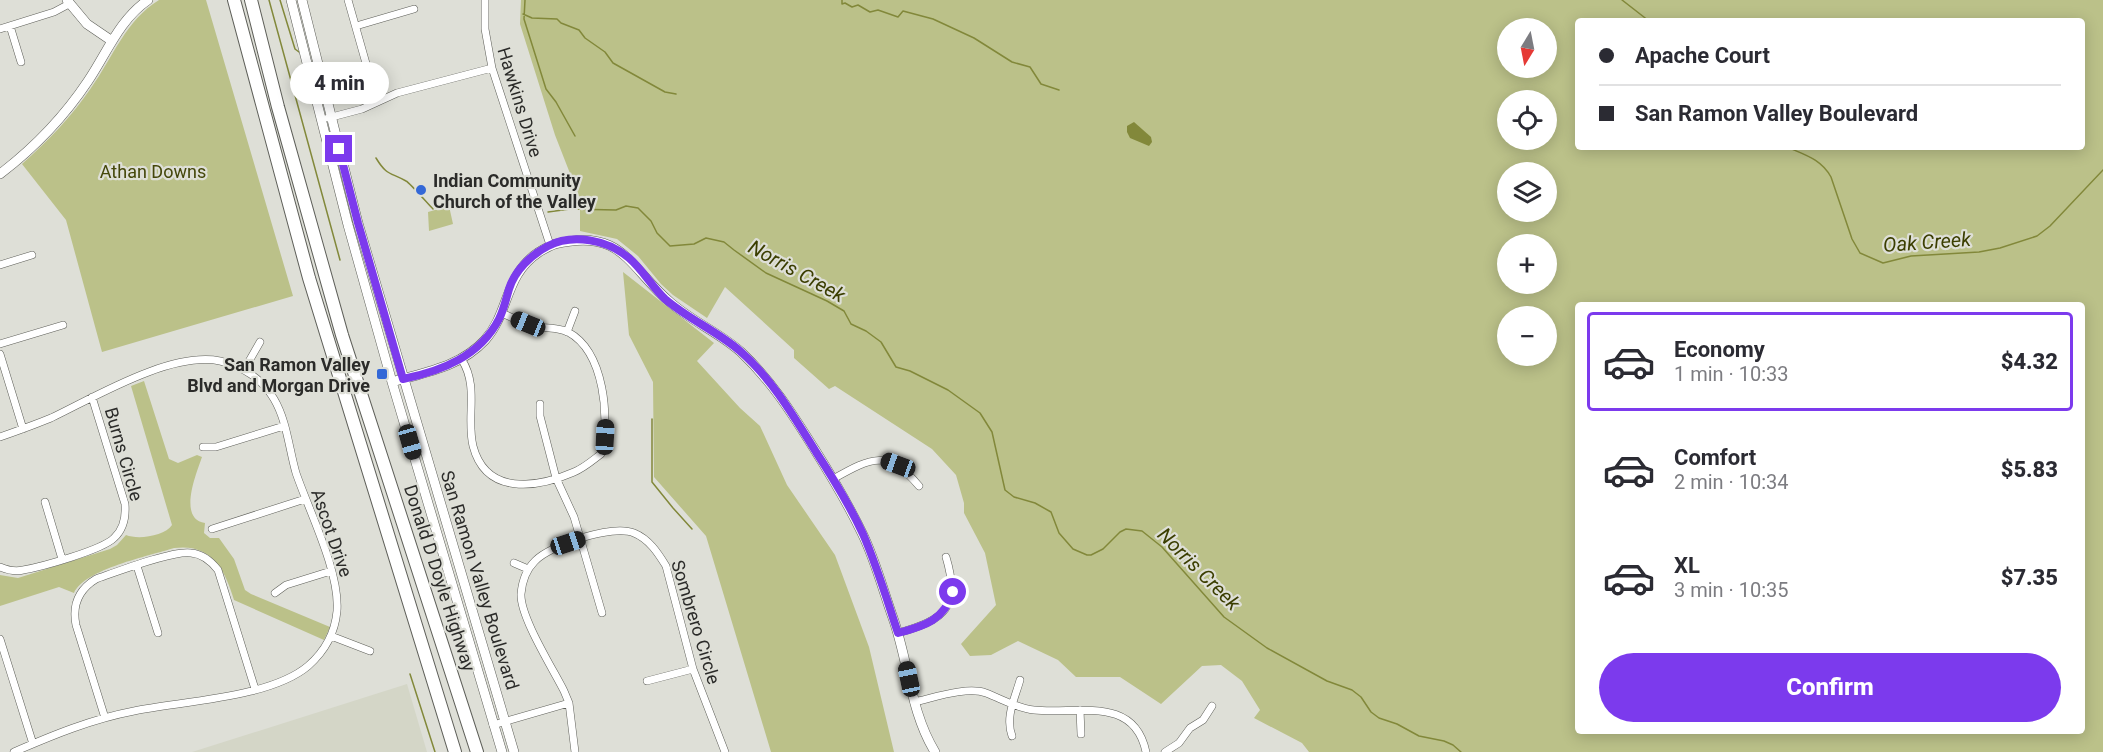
<!DOCTYPE html>
<html lang="en">
<head>
<meta charset="utf-8">
<style>
	:root { --surface:#fff; --page:#f7f7f7; --text:#2b2b33; --muted:#7c7c81; --line:#e1e1e2; --accent:#7c3aed }
	body { margin:0; font-family:Roboto,sans-serif; background:var(--page); color:var(--text); height:100vh; display:flex; flex-direction:column; font-size:22px; white-space:nowrap }
	* { box-sizing:border-box; margin:0 }
	p { font-size:20px; color:var(--muted) }
	.icon { flex:none; width:33px; height:33px; fill:none; stroke:currentColor; stroke-width:2; stroke-linecap:round; stroke-linejoin:round }
	.map { position:relative; flex:1; overflow:hidden }
	.sheet { position:absolute; left:1575px; top:302px; width:510px; height:432px; display:flex; flex-direction:column; background:var(--surface); border-radius:6px; box-shadow:0 3px 15px #0003 }
	.sheet>* { flex:none }
	.top-card { position:absolute; left:1575px; top:18px; width:510px; height:132px; border-radius:6px; box-shadow:0 3px 15px #0003; display:grid; align-content:center; height:132px; padding:0 24px; background:var(--surface) }
	.needle { width:39px; rotate:190deg }
	.fabs { position:absolute; left:1497px; top:18px; display:grid; gap:12px }
	.fabs a { display:grid; place-items:center; width:60px; height:60px; border-radius:50%; background:var(--surface); box-shadow:0 3px 15px #0003; font-size:30px }
	.end { position:absolute; width:27px; height:27px; margin:-14px; border:8px solid #7c3aed; background:#fff; box-shadow:0 0 0 3px #fff }
	.from { border-radius:50% }
	.bubble { position:absolute; height:42px; border-radius:21px; background:var(--surface); box-shadow:0 3px 15px #0003; font-size:20px; font-weight:800; line-height:42px; text-align:center }
	.car { position:absolute; width:18px; height:36px; margin:-18px -9px; border-radius:8px; box-shadow:0 0 4px 2px #0007; background:linear-gradient(#222 24%,#8ab4d8 0 40%,#222 0 76%,#8ab4d8 0 86%,#222 0) }
	.top-card b { display:flex; align-items:center; gap:21px; height:57px; font-size:22px }
	.top-card b+b { border-top:2px solid var(--line) }
	.top-card i { width:15px; height:15px; background:var(--text) }
	ul { padding:10px 0 0; list-style:none }
	li { display:flex; align-items:center; gap:18px; height:99px; margin:0 12px 9px; padding:0 12px; border:3px solid transparent; border-radius:6px }
	li div { flex:1 }
	li b { display:block; font-size:22px }
	li em { font-style:normal; font-weight:800 }
	li.current { border-color:var(--accent) }
	li>.icon { width:54px; height:54px; stroke-width:1.5 }
	.primary-button { display:flex; gap:12px; margin-top:auto; padding:12px 24px }
	.primary-button a { flex:1; height:69px; border-radius:36px; background:var(--accent); color:#fff; font-size:24px; font-weight:800; line-height:69px; text-align:center }
	.map>svg:first-child { display:block }
</style>
</head>
<body>
<div class="map">
<svg width="2103" height="752" viewBox="0 0 2103 752">
	<rect width="100%" height="100%" fill="#dedfd7"/>
	<path fill="#d4d6c7" d="M407,684L427,752H192Z"/>
	<path fill="#bbc189" fill-rule="evenodd" d="M159,0H206L293,296L102,352L66,220L22,164C48,141 72,116 91,88C113,57 126,20 159,0Z
		M521,0H2103V752H1309L1302,743L1254,718L1260,710L1242,681L1221,665L1202,666L1161,704L1120,677H1076L1058,660L1018,641L991,655L970,656L961,644L996,605L985,553L964,513V503L956,475L932,449L835,386L829,389L794,358V350L725,287L707,318L673,295L661,284L638,256L617,239L580,231V199L555,135L520,24ZM1578,21H2082V147H1578ZM1508,28H1546V68H1508ZM1508,100H1546V140H1508ZM1508,172H1546V212H1508ZM1508,244H1546V284H1508ZM1578,304H2082V730H1578ZM1508,316H1546V356H1508Z
		M449,206L453,224L429,231L428,212Z
		M623,272L714,343L697,361L740,408L760,426L787,485L835,555L869,647L894,752H771L706,536L654,477L653,382L629,335Z
		M144,381L169,459L178,463L197,455L202,457C197,472 177,519 205,523L204,533L210,538H219L234,559L245,590L251,594L330,627L324,640L234,600C225,569 211,543 174,548C149,556 85,569 74,593L59,587L0,606V575L18,578L110,549L117,545L126,535C138,540 165,536 172,525L131,386Z"/>
	<path fill="#82883a" d="M1134,122L1151,137L1152,142L1149,146L1130,138L1127,132V126Z"/>
	<g fill="none" stroke-linecap="round" stroke-linejoin="round">
		<path stroke="#82883a" stroke-width="1.5" d="M269,0L340,260
			M280,0L295,49L299,52
			M525,0L524,19L546,89L556,102L575,136
			M842,0V4L845,3L852,7L858,5L870,12L878,10L898,17L903,11L933,19L974,38L1012,62L1030,67L1041,84L1059,90
			M1622,0L1649,21
			M523,14L532,18L557,19L561,23L579,30L585,38L605,52L613,63L665,92L676,94
			M1787,147C1805,155 1821,159 1831,177L1852,239L1860,253L1883,263L1911,256L1979,252L2000,248L2037,236L2050,226L2103,170
			M376,158C387,176 390,172 406,181C410,183 428,204 433,209
			M548,212L570,209L616,210L626,206L638,208L651,221L657,233L670,246L694,244L706,238L724,242L734,250L766,273L827,301L844,311L851,324L866,331L881,342L896,367L910,371L948,390L980,413L992,432L1005,490L1014,497L1035,503L1051,512L1059,533L1073,549L1087,555H1091L1103,549L1120,532L1126,529L1142,531L1162,547L1224,617L1267,648L1327,681L1352,690L1361,697L1371,712L1379,718L1397,724L1419,736L1444,741L1453,745L1461,752
			M652,419V482L673,508L692,529
			M410,674L435,752"/>
		<g stroke="#5e5f59" stroke-width="8">
			<path id="street" d="M348,0L377,102
				M485,0V29L492,68L550,245
				M10,26L21,62
				M356,26L414,9
				M0,29L54,12L69,4
				M328,118L362,109L397,93L492,68
				M0,265L32,255
				M567,332L575,311
				M0,344L63,325
				M0,354L23,429
				M462,360C479,387 466,417 473,446C486,496 537,488 574,472C584,468 593,460 601,454C610,419 605,352 568,332C558,327 546,329 536,326C524,324 513,318 502,313
				M244,370L260,342
				M540,404V416L556,478L574,517L602,613
				M0,437C17,431 34,425 51,418C95,397 171,351 220,361C243,366 263,380 274,399C287,421 289,449 296,473C309,511 340,572 337,611C335,633 324,652 308,666C270,698 182,701 134,711C92,719 53,735 14,752
				M203,447H216L284,426
				M833,479C872,457 888,449 919,486
				M45,502L62,559
				M212,529L305,499
				M514,563L528,569
				M137,566L158,633
				M0,567C7,570 15,572 23,570C41,567 102,550 114,538C124,529 126,517 125,504L92,397
				M275,593L286,585L331,571
				M898,633C945,620 961,607 946,557
				M331,636L370,651
				M0,639L33,744
				M647,681L693,669
				M914,702C933,698 967,686 986,693C1002,699 1016,708 1034,710C1075,715 1134,694 1146,752
				M1080,710L1081,734
				M105,718L76,625C72,605 78,590 96,579C116,572 173,550 191,553C203,554 211,561 218,570L255,689
				M493,725L569,703
				M1012,736C1005,717 1015,698 1020,680
				M575,752L569,703L564,691C553,669 520,617 521,594C522,582 526,570 535,561C550,545 613,524 634,533C649,539 658,553 666,566L693,669L725,752
				M1165,752L1179,743L1190,728L1203,720L1212,706"/>
		</g>
		<g stroke="#5e5f59" stroke-width="10">
			<path id="secondary" d="M67,0L87,24L112,41
				M291,0L348,225L392,382L502,752
				M302,0L358,223L514,752
				M0,174C34,148 64,117 88,81C107,53 119,20 148,0
				M392,382C426,372 460,367 485,340C510,312 504,275 539,252C544,249 549,246 555,244C623,227 629,268 671,303C693,322 720,333 741,352C772,381 793,415 815,450C832,477 848,504 862,533C875,559 883,590 893,618C909,663 910,711 935,752"/>
		</g>
		<g stroke="#5e5f59" stroke-width="14">
			<path id="highway" d="M234,0L309,278L455,752
				M251,0L278,107L342,335L477,752"/>
		</g>
		<use href="#street" stroke="#fff" stroke-width="7"/>
		<use href="#secondary" stroke="#fff" stroke-width="9"/>
		<use href="#highway" stroke="#fff" stroke-width="12"/>
	</g>
	<g fill="none" stroke-linecap="round" stroke-linejoin="round">
		<path stroke="#7c3aed" stroke-width="8" d="M339,149L358,223L403,379C442,371 480,356 499,319C504,309 506,299 509,289C515,270 531,255 548,246C573,233 608,240 629,258C643,270 652,287 665,299C688,319 717,331 740,351C772,379 793,415 816,452C833,478 850,506 863,534C877,566 887,600 898,633C925,626 944,620 953,592"/>
	</g>
	<g fill="#3468d7" stroke="#dedfd7" stroke-width="2">
		<circle cx="421" cy="190" r="6"/>
		<rect x="376" y="368" width="12" height="12" rx="3"/>
	</g>
	<g text-anchor="middle" dominant-baseline="central" stroke-width="4.5" stroke-linejoin="round" paint-order="stroke">
		<g font-size="18" fill="#2b2b29" stroke="#dedfd7">
			<text transform="translate(520 102) rotate(73)">Hawkins Drive</text>
			<text transform="translate(124 454) rotate(74)">Burns Circle</text>
			<text transform="translate(332 533) rotate(71)">Ascot Drive</text>
			<text transform="translate(440 578) rotate(72)">Donald D Doyle Highway</text>
			<text transform="translate(480 580) rotate(73)">San Ramon Valley Boulevard</text>
			<text transform="translate(696 622) rotate(73)">Sombrero Circle</text>
		</g>
		<g font-size="18" fill="#44470a" stroke="#dedfd7">
			<text x="153" y="171">Athan Downs</text>
		</g>
		<g font-size="18" font-weight="bold" fill="#2b2b29" stroke="#dedfd7" text-anchor="start">
			<text x="433" y="180">Indian Community<tspan x="433" dy="21">Church of the Valley</tspan></text>
			<text x="370" y="364" text-anchor="end">San Ramon Valley<tspan x="370" dy="21">Blvd and Morgan Drive</tspan></text>
		</g>
		<g font-size="20" font-style="italic" fill="#3b3e00" stroke="#dedfd7">
			<text transform="translate(1927 242) rotate(-4)">Oak Creek</text>
			<text transform="translate(797 271) rotate(29)">Norris Creek</text>
			<text transform="translate(1199 569) rotate(45)">Norris Creek</text>
		</g>
	</g>
</svg>
<div class="fabs">
<a><svg class="needle" viewBox="-14 -14 28 28"><path d="M0-13l5 13h-10z" fill="#e53935"/><path d="M0 13l5-13h-10z" fill="#7c7c81"/></svg></a>
<a><svg class="icon" aria-label="locate" viewBox="0 0 24 24"><circle cx="12" cy="12" r="6"/><path d="M12 2v4M12 18v4M2 12h4M18 12h4"/></svg></a>
<a><svg class="icon" aria-label="layers" viewBox="0 0 24 24"><path d="M12 4l9 5-9 5-9-5zM3 14l9 5 9-5"/></svg></a>
<a>+</a>
<a>−</a>
</div>
<i class="end from" style="left:953px;top:592px"></i>
<i class="end" style="left:339px;top:149px"></i>
<div class="bubble" style="left:290px;top:62px;width:99px">4 min</div>
<i class="car" style="left:528px;top:324px;rotate:292deg"></i>
<i class="car" style="left:605px;top:437px;rotate:3deg"></i>
<i class="car" style="left:410px;top:442px;rotate:164deg"></i>
<i class="car" style="left:898px;top:465px;rotate:290deg"></i>
<i class="car" style="left:568px;top:543px;rotate:72deg"></i>
<i class="car" style="left:909px;top:679px;rotate:348deg"></i>
<div class="top-card">
<b><i class="from"></i>Apache Court</b>
<b><i></i>San Ramon Valley Boulevard</b>
</div>
<section class="sheet">
<ul>
<li class="current"><svg class="icon" aria-label="car" viewBox="0 0 24 24"><path d="M5 17H2v-5l4-1 3-4h7l3 4 3 1v5h-3M9 17h6M6 11h13"/><circle cx="7" cy="17" r="2"/><circle cx="17" cy="17" r="2"/></svg><div><b>Economy</b><p>1 min · 10:33</p></div><em>$4.32</em></li>
<li><svg class="icon" aria-label="car" viewBox="0 0 24 24"><path d="M5 17H2v-5l4-1 3-4h7l3 4 3 1v5h-3M9 17h6M6 11h13"/><circle cx="7" cy="17" r="2"/><circle cx="17" cy="17" r="2"/></svg><div><b>Comfort</b><p>2 min · 10:34</p></div><em>$5.83</em></li>
<li><svg class="icon" aria-label="car" viewBox="0 0 24 24"><path d="M5 17H2v-5l4-1 3-4h7l3 4 3 1v5h-3M9 17h6M6 11h13"/><circle cx="7" cy="17" r="2"/><circle cx="17" cy="17" r="2"/></svg><div><b>XL</b><p>3 min · 10:35</p></div><em>$7.35</em></li>
</ul>
<div class="primary-button"><a>Confirm</a></div>
</section>
</div>
</body>
</html>
